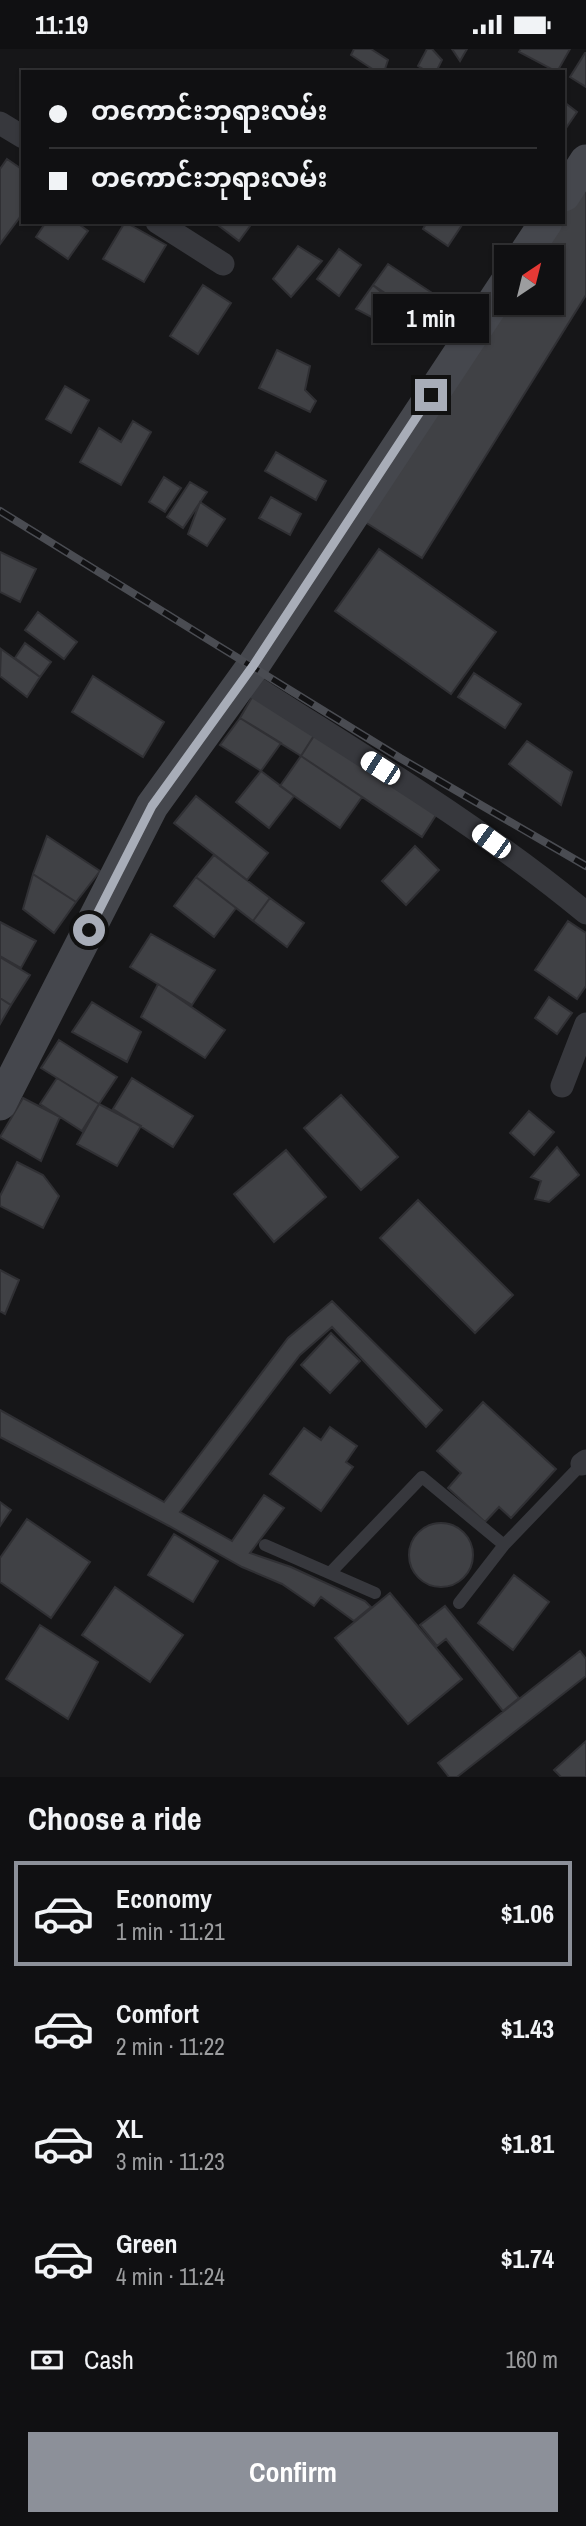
<!DOCTYPE html>
<html lang="en">
<head>
<meta charset="utf-8">
<style>
	:root { --surface:#101012; --page:#1e1e20; --text:#f1f3f6; --muted:#9c9d9f; --line:#303032; --accent:#8c9099 }
	body { margin:0; font-family:"Archivo Narrow","Noto Sans Myanmar",sans-serif; background:var(--page); color:var(--text); height:100vh; display:flex; flex-direction:column; font-size:26px; white-space:nowrap }
	* { box-sizing:border-box; margin:0 }
	p { font-size:23px; color:var(--muted) }
	.icon { flex:none; width:38px; height:38px; fill:none; stroke:currentColor; stroke-width:2; stroke-linecap:round; stroke-linejoin:round }
	.map { position:relative; height:1728px; overflow:hidden }
	.panel { display:flex; flex-direction:column; background:var(--surface); flex:1 }
	.panel>* { flex:none }
	.guide { position:absolute; left:21px; top:21px; width:544px; height:154px; border-radius:0px; box-shadow:0 2px 5px #0004,0 0 0 2px var(--line); display:grid; align-content:center; height:154px; padding:0 28px; background:var(--surface) }
	.needle { width:46px; rotate:35deg }
	.controls { position:absolute; left:494px; top:196px; display:grid; gap:14px }
	.controls a { display:grid; place-items:center; width:70px; height:70px; border-radius:0px; background:var(--surface); box-shadow:0 2px 5px #0004,0 0 0 2px var(--line); font-size:35px }
	.end { position:absolute; width:32px; height:32px; margin:-16px; border:9px solid #a8adb8; background:#111; box-shadow:0 0 0 4px #111 }
	.from { border-radius:50% }
	.bubble { position:absolute; height:49px; border-radius:0px; background:var(--surface); box-shadow:0 2px 5px #0004,0 0 0 2px var(--line); font-size:23px; font-weight:700; line-height:49px; text-align:center }
	.car { position:absolute; width:21px; height:42px; margin:-21px -10px; border-radius:9px; box-shadow:0 0 5px 2px #0007; background:linear-gradient(#fff 24%,#345 0 40%,#fff 0 76%,#345 0 86%,#fff 0) }
	.guide b { display:flex; align-items:center; gap:24px; height:66px; font-size:26px }
	.guide b+b { border-top:2px solid var(--line) }
	.guide i { width:18px; height:18px; background:var(--text) }
	ul { padding:0; list-style:none }
	li { display:flex; align-items:center; gap:21px; height:105px; margin:0 14px 10px; padding:0 14px; border:4px solid transparent; border-radius:0px }
	li div { flex:1 }
	li b { display:block; font-size:26px }
	li em { font-style:normal; font-weight:700 }
	li.on { border-color:var(--accent) }
	li>.icon { width:63px; height:63px; stroke-width:1.5 }
	h2 { padding:0 28px; font-size:32px; line-height:84px }
	.pay { display:flex; align-items:center; gap:18px; height:77px; padding:0 28px; font-size:26px }
	.pay p { margin-inline-start:auto }
	.action { display:flex; gap:14px; margin-top:auto; padding:14px 28px }
	.action a { flex:1; height:80px; border-radius:0px; background:var(--accent); color:#fff; font-size:28px; font-weight:700; line-height:80px; text-align:center }
	.status { display:flex; justify-content:space-between; align-items:center; height:49px; padding:0 35px; background:var(--surface); direction:ltr }
	.status svg { height:19px; fill:currentColor }
	.map>svg:first-child { display:block }
</style>
</head>
<body>
<div class="status"><b>11:19</b><svg viewBox="0 0 49 12"><path d="M0 12V9h3v3zM5 12V6h3v6zM10 12V3h3v9zM15 12V0h3v12zM26 1h20v11H26zM47 4h2v5h-2z"/></svg></div>
<div class="map">
<svg width="586" height="1728" viewBox="0 0 586 1728">
	<rect width="100%" height="100%" fill="#161618"/>
	<path fill="#404145" stroke="#303034" stroke-width="2" d="M354,0H371L388,11L384,23H377L351,6Z
		M427,0H432L442,11L436,23H428L418,17Z
		M452,0H467L460,12Z
		M521,0H570L557,23L519,3Z
		M585,4H586V38L570,28Z
		M564,53L577,63L564,82Z
		M7,110L23,121V164L0,195V120Z
		M586,138V246L422,509L365,473L506,254H551V208H531L553,173H564V156Z
		M46,173H76L88,182L68,210L36,188Z
		M125,173L166,196L144,233L103,210Z
		M214,173H253L239,192Z
		M427,173H464L448,197L423,180Z
		M298,197L322,212L291,248L273,230Z
		M339,200L361,216L339,247L317,230Z
		M388,215L452,257L437,279L373,236Z
		M203,236L231,254L198,305L170,287Z
		M373,236L388,249L377,271L356,260Z
		M277,301L310,317L305,341L316,352L310,363L259,339Z
		M65,337L89,351L71,384L46,370Z
		M133,372L151,383L121,436L80,413L99,379L121,393Z
		M276,403L326,432L316,451L265,422Z
		M164,428L181,439L165,463L149,453Z
		M190,433L207,443L183,479L167,468Z
		M271,448L301,465L290,486L259,469Z
		M200,453L225,470L207,497L188,485Z
		M379,500L496,583L451,645L335,562Z
		M0,503L36,520L20,553L0,543Z
		M38,563L77,593L64,610L25,581Z
		M25,594L51,613L40,628L15,609Z
		M1,600L40,628L27,648L0,627Z
		M474,624L521,655L505,679L458,648Z
		M93,627L164,673L143,708L72,663Z
		M255,643L317,682L301,707L240,669Z
		M240,669L281,694L261,722L220,696Z
		M317,682L438,763L422,788L301,707Z
		M527,692L572,723L561,756L509,715Z
		M301,707L362,748L340,779L280,737Z
		M261,722L294,747L269,779L236,753Z
		M196,747L268,804L247,831L174,774Z
		M47,787L100,822L76,853L33,825Z
		M415,797L439,821L406,856L382,832Z
		M214,806L270,849L253,872L196,828Z
		M33,825L76,853L54,884L23,860Z
		M196,828L236,859L214,888L174,857Z
		M270,849L304,874L287,898L253,872Z
		M568,872L586,884V937L577,950L535,921Z
		M0,873L36,892L21,919L0,907Z
		M151,885L215,921L192,956L130,918Z
		M0,908L30,926L11,956L0,949Z
		M158,935L225,981L205,1009L141,968Z
		M549,948L572,964L557,985L535,969Z
		M0,949L11,956L0,975Z
		M92,953L141,983L127,1013L72,983Z
		M59,991L117,1028L99,1055L41,1019Z
		M57,1029L99,1055L82,1082L40,1055Z
		M132,1029L193,1067L173,1098L113,1060Z
		M341,1046L398,1108L361,1141L304,1079Z
		M23,1049L60,1068L41,1112L0,1088Z
		M99,1055L141,1077L117,1117L77,1095Z
		M529,1062L554,1083L534,1106L510,1084Z
		M557,1098L579,1126L549,1153L535,1150L541,1132L531,1128Z
		M286,1101L326,1148L274,1193L234,1145Z
		M17,1113L43,1126L59,1147L43,1179L0,1157V1147Z
		M418,1151L513,1246L475,1284L380,1189Z
		M0,1221L19,1231L5,1265L0,1262Z
		M332,1252L442,1361L426,1378L332,1278L300,1306L180,1463L232,1492L264,1446L284,1459L250,1504L291,1518L365,1552L371,1558L354,1572L321,1548L314,1557L282,1535L242,1518L169,1477L0,1388V1361L164,1453L288,1289Z
		M331,1284L360,1312L330,1344L301,1316Z
		M483,1353L556,1420L511,1469L499,1458L485,1473L448,1439L461,1424L437,1402Z
		M330,1378L357,1397L346,1413L353,1418L321,1462L270,1425L304,1379L321,1391Z
		M0,1453L11,1461L0,1477Z
		M27,1470L90,1513L51,1569L0,1533V1509Z
		M409 1506a32 32 0 1 1 64 0a32 32 0 1 1-64 0Z
		M174,1485L218,1512L193,1553L148,1526Z
		M514,1526L549,1553L513,1601L478,1574Z
		M115,1538L183,1586L150,1633L82,1586Z
		M390,1544L462,1630L408,1675L335,1589Z
		M445,1557L519,1649L503,1662L446,1590L437,1597L420,1576Z
		M40,1576L98,1613L68,1670L6,1630Z
		M580,1602L586,1610V1627L457,1728H449L438,1714Z
		M586,1692V1728H561L554,1721Z"/>
	<g fill="none" stroke-linecap="round" stroke-linejoin="round">
		<path stroke="#37383d" stroke-width="12" d="M265,1496L375,1544
			M330,1524L422,1428L504,1496L582,1415
			M459,1554L504,1496"/>
		<path stroke="#37383d" stroke-width="23" d="M0,74L23,88
			M157,173L223,215
			M243,630C359,705 480,776 586,864
			M562,1037L586,975
			M582,1415L586,1412"/>
		<path stroke="#45474d" stroke-width="33" d="M564,146L586,112
			M523,208L546,173
			M0,1055L152,757L253,617L506,234"/>
		<g stroke="#4a4c52" stroke-width="8">
			<path id="rail" d="M0,462L400,709L586,817"/>
		</g>
		<use href="#rail" stroke="#111113" stroke-width="5" stroke-dasharray="16" stroke-linecap="butt"/>
	</g>
	<g fill="none" stroke-linecap="round" stroke-linejoin="round">
		<path stroke="#a8adb8" stroke-width="9" d="M89,881L152,757L253,617L431,346"/>
	</g>
</svg>
<div class="controls">
<a><svg class="needle" viewBox="-14 -14 28 28"><path d="M0-13l5 13h-10z" fill="#e53935"/><path d="M0 13l5-13h-10z" fill="#9c9d9f"/></svg></a>
</div>
<i class="end from" style="left:89px;top:881px"></i>
<i class="end" style="left:431px;top:346px"></i>
<div class="bubble" style="left:373px;top:245px;width:116px">1 min</div>
<i class="car" style="left:380px;top:719px;rotate:303deg"></i>
<i class="car" style="left:491px;top:792px;rotate:306deg"></i>
<div class="guide">
<b><i class="from"></i>တကောင်းဘုရားလမ်း</b>
<b><i></i>တကောင်းဘုရားလမ်း</b>
</div>
</div>
<section class="panel">
<h2>Choose a ride</h2>
<ul>
<li class="on"><svg class="icon" aria-label="car" viewBox="0 0 24 24"><path d="M5 17H2v-5l4-1 3-4h7l3 4 3 1v5h-3M9 17h6M6 11h13"/><circle cx="7" cy="17" r="2"/><circle cx="17" cy="17" r="2"/></svg><div><b>Economy</b><p>1 min · 11:21</p></div><em>$1.06</em></li>
<li><svg class="icon" aria-label="car" viewBox="0 0 24 24"><path d="M5 17H2v-5l4-1 3-4h7l3 4 3 1v5h-3M9 17h6M6 11h13"/><circle cx="7" cy="17" r="2"/><circle cx="17" cy="17" r="2"/></svg><div><b>Comfort</b><p>2 min · 11:22</p></div><em>$1.43</em></li>
<li><svg class="icon" aria-label="car" viewBox="0 0 24 24"><path d="M5 17H2v-5l4-1 3-4h7l3 4 3 1v5h-3M9 17h6M6 11h13"/><circle cx="7" cy="17" r="2"/><circle cx="17" cy="17" r="2"/></svg><div><b>XL</b><p>3 min · 11:23</p></div><em>$1.81</em></li>
<li><svg class="icon" aria-label="car" viewBox="0 0 24 24"><path d="M5 17H2v-5l4-1 3-4h7l3 4 3 1v5h-3M9 17h6M6 11h13"/><circle cx="7" cy="17" r="2"/><circle cx="17" cy="17" r="2"/></svg><div><b>Green</b><p>4 min · 11:24</p></div><em>$1.74</em></li>
</ul>
<div class="pay"><svg class="icon" aria-label="cash" viewBox="0 0 24 24"><path d="M3 7h18v10H3z"/><circle cx="12" cy="12" r="2"/></svg>Cash<p>160 m</p></div>
<div class="action"><a>Confirm</a></div>
</section>
</body>
</html>
